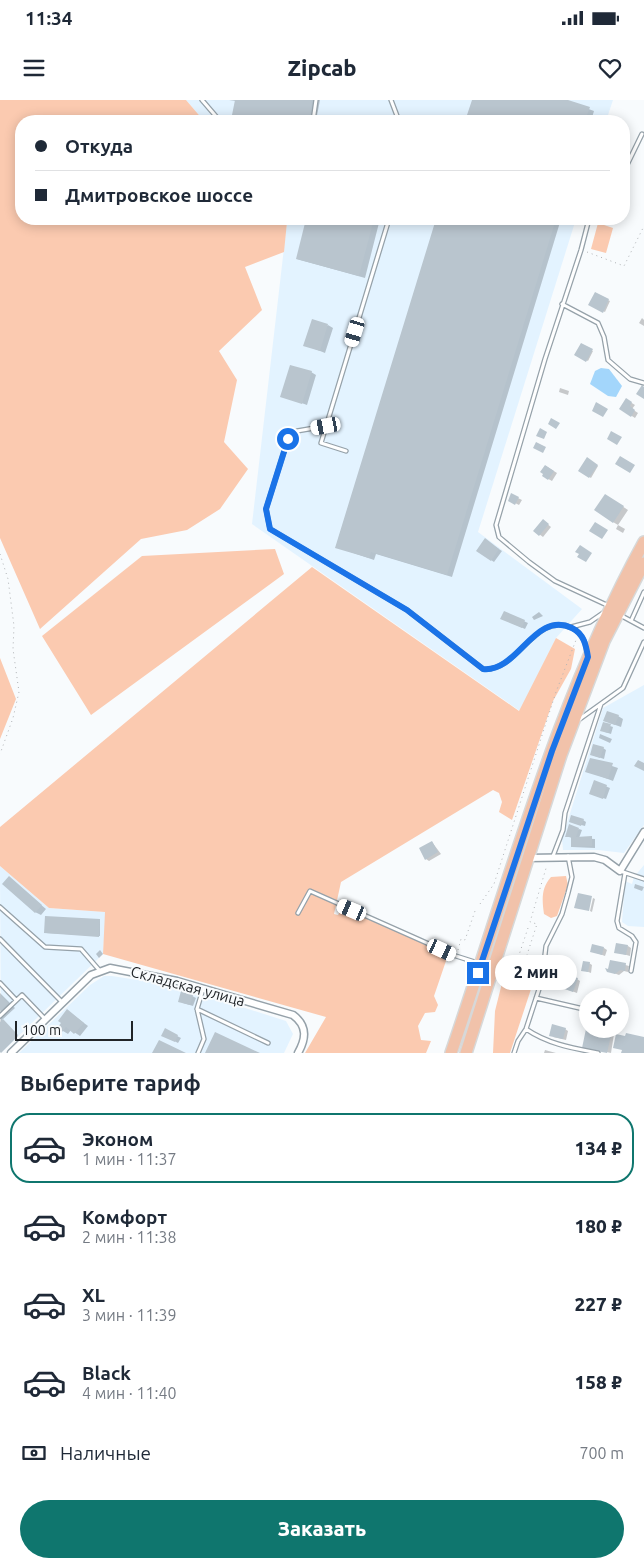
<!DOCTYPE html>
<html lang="ru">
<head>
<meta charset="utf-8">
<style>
	:root { --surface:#fff; --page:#f6f6f7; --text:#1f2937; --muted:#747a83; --line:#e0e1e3; --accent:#0f766e }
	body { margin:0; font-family:Ubuntu,sans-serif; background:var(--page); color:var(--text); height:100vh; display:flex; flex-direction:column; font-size:19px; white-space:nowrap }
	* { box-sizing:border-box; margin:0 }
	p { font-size:16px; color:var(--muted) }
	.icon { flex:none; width:28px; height:28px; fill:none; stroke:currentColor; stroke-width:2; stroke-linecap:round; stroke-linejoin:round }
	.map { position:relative; height:953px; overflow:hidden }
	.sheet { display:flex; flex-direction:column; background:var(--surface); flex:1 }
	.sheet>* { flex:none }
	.guide { position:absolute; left:15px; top:15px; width:615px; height:110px; border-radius:20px; box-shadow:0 2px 12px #0003; display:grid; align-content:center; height:110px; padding:0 20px; background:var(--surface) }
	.fabs { position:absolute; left:579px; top:888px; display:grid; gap:10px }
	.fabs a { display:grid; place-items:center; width:50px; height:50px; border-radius:50%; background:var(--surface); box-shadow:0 2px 12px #0003; font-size:25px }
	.scale { position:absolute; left:15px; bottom:12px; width:118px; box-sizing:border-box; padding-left:5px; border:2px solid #202428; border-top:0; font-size:14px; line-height:18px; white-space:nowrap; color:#202428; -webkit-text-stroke:4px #f8fbfd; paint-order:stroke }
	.end { position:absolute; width:22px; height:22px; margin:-11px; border:6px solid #1a73e8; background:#fff; box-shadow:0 0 0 2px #fff }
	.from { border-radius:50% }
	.bubble { position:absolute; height:35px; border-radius:18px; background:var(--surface); box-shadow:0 2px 12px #0003; font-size:16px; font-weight:800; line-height:35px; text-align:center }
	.car { position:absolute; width:15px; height:30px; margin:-15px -8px; border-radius:6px; box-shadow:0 0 4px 1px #0007; background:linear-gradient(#fff 24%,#345 0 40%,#fff 0 76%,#345 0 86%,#fff 0) }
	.guide b { display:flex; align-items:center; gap:18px; height:48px; font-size:19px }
	.guide b+b { border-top:1px solid var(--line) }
	.guide i { width:12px; height:12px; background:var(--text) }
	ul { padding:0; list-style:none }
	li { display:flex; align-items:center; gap:15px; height:70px; margin:0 10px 8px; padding:0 10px; border:2px solid transparent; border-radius:20px }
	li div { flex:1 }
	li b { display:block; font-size:19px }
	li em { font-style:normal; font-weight:800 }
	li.active { border-color:var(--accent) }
	li>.icon { width:45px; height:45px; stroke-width:1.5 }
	h2 { padding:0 20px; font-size:22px; line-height:60px }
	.pay { display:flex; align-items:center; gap:12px; height:55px; padding:0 20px; font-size:19px }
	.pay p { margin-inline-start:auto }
	.action { display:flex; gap:10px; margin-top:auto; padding:10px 20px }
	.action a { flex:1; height:58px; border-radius:30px; background:var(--accent); color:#fff; font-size:20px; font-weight:800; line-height:58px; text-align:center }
	.status { display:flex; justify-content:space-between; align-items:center; height:35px; padding:0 25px; background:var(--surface); direction:ltr }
	.status svg { height:14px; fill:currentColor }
	header { display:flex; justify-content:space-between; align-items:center; height:65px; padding:0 20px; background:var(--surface); font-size:22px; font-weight:800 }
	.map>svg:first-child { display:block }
</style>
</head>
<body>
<div class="status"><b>11:34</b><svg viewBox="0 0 49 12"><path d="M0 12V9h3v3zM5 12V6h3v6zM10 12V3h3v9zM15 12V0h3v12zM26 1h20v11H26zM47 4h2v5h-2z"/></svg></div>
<header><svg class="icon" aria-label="menu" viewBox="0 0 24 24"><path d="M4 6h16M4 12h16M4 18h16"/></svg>Zipcab<svg class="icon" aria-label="heart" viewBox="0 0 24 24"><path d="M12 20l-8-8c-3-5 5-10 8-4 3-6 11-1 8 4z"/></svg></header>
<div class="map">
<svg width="644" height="953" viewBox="0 0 644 953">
	<rect width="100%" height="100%" fill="#f8fbfd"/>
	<path fill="#e3f3ff" d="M186,0H613L606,21H204Z
		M284,119H576L478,432L582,509L556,538L520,611L252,424L287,122Z
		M644,585V725L624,753L598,750H563L562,739L603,608Z
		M644,765V827L628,826L622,822L625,781L632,784L634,777Z
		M0,766L49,808L106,812L103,854L1,953Z
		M104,876H112L176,886L286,921L293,934L284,953H19L90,885Z"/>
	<path fill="#fbcab0" d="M0,0H186L204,21H21V119H284L287,122L284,152L245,167L262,210L219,251L237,280L224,342L248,369L220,409L187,430L141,439L40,529L0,438Z
		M598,123L613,128L606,153L591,149Z
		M275,449L284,474L91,615L42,536L142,456Z
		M312,467L519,611L556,538L575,549L571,569L553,601L512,720L499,712L502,702L499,693L493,690L341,782L334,814L338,815L342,808C377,823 417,835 447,858L434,896L438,905L435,912L425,913L418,926L421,940L431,941L426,953H305L326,917L103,854L105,812L49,808L0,766V727Z
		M0,558L16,599L0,639Z
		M566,776L568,785L557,816L551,818L544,814C542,800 541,788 551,777Z
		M518,864C531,864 532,875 532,886L510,953H493L495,911L505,871L509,866Z"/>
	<path fill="#a3d6fb" d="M601,268L609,269L622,286L616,297L608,296L590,284L595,271Z"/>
	<path fill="#0003" d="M229,0H320L316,21H236L232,19L236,1Z
		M473,0H564L594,11L591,21H467Z
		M307,119H380L365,178L297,159Z
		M437,119H561L452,477L376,454L374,460L336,447Z
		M595,194L610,201L605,212L590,205Z
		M642,218L644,220V226L639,223Z
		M328,225L333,228L325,253L305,245Z
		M581,244L593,251L588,261L575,255Z
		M311,272L316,275L307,305L282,296Z
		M560,288L569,291L568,295L559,292Z
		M627,300L635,305L632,309L638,313L635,318L621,309Z
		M587,359L598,366L591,378L580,371Z
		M546,366L557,373L552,381L543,376Z
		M512,395L522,400L519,405L509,400Z
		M610,398L628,410L618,425L625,429L623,433L616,429L618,425L613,422Z
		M546,423L551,427L543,437L535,431Z
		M488,442L502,451L494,462L491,460Z
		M504,512L528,523L525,529L505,520Z
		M539,512L543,516L534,520L532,517Z
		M618,616L623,619L621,627L610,623Z
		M610,626L613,627L611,634L605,632Z
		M600,634L612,639L610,643L599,638Z
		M603,648L606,650L604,659L595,656Z
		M591,659L618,668L613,681L587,671Z
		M595,682L610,688L606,699L594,695Z
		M583,720L586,722L585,726L574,723Z
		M579,729L582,730L579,738L595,739V748L572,747V738L566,736Z
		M432,742L441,754L429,761L426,759Z
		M9,778L46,809L41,815L35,812Z
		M635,784L644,787L642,791L634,788Z
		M593,798L595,799L592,812L590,811Z
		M100,820V836L46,833Z
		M628,846L631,848L630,856L616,852Z
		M604,848L607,850L605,856L591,851Z
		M100,850L103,854L99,858L96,854Z
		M611,861L629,866L628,872L624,871L619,875L608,871Z
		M589,863L592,865L591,873L583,870Z
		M577,879L580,881L577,893L560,887Z
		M0,893L15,908L2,920L18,936L1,953Z
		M192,896L196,898L193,906L183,903Z
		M72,914L88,926L80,936L71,930L68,934L58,928Z
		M587,928L614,934L611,953L584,947Z
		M565,929L568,931L566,940L553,937Z
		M165,930L181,938L178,943L163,935Z
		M545,950L556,953H544Z"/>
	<path fill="#b9c5ce" d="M235,0H312L309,21L231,20Z
		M472,0H568L590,7L585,21H465Z
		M306,119H374L359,176L296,159Z
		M436,119H556L447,475L371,452L369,458L335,448Z
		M595,192L609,199L603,213L588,205Z
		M312,219L328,224L320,251L303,246Z
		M581,243L593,249L586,262L574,255Z
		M290,265L312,271L302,304L280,297Z
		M642,285L644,287V299L636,294Z
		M626,298L632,302L630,306L635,310L631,317L619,309Z
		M596,302L608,309L603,317L592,311Z
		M551,318L560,323L556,329L548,324Z
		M540,328L547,332L544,339L536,336Z
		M611,331L622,337L617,345L607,339Z
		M536,342L546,347L543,353L533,348Z
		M620,356L635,365L630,373L615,364Z
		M587,357L598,365L589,378L578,371Z
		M545,365L554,371L548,380L542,376L543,374L540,372Z
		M511,393L519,397L515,405L508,401Z
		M605,394L624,406L613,423L594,410Z
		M543,419L549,424L539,436L533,431Z
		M595,422L608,430L602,439L589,431Z
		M485,438L499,449L491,461L476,451Z
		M580,445L592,453L586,462L577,457L579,454L575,452Z
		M504,511L525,520L522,528L500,519Z
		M607,611L619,615L615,625L603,621Z
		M603,622L611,624L608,633L600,631Z
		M593,644L604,647L600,658L590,655Z
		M590,658L613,663L608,679L585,672Z
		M638,660L644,663V671L634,666Z
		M594,680L607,685L603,699L589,694Z
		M571,715L584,719L581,726L569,722Z
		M569,724L579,728L576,737L592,736V746L571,747V737H565Z
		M432,741L438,752L425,760L419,748Z
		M9,776L42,805L35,813L2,784Z
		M578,793L592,796L589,811L574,808Z
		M45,816L100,819L99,837L44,833Z
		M616,843L628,845L626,855L614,853Z
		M592,844L604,847L602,855L590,852Z
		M610,860L626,863L625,871L620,870L615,874L607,872L605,868L608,869Z
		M583,861L590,862L588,872L581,871Z
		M563,874L578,878L573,892L559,887Z
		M181,891L193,895L190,905L178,902Z
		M0,895L8,903L0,911Z
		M67,909L84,923L74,934L66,927L62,932L57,928L61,923L58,921Z
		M3,919L18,935L0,953V922Z
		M552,924L566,928L563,939L549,936Z
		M165,928L178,935L175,942L161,936Z
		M586,929L612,931L607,953L582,948Z
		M215,932L260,953H205Z
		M626,933L644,937V953H621L622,950L613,948L616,934L625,936Z
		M159,940L186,953H152Z"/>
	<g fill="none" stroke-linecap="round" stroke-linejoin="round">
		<g stroke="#95a1a9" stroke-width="5.5">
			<path id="lane" d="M202,0L220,21
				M391,0L399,21
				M313,21L316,0
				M624,71L642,34
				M589,119L581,150L545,259L496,425L499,437L529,462L555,481L609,506
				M562,204L598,223L604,237L608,260L630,279L644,283
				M326,326L297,331L288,339L266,409L270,429L407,510L483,569C519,573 535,508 574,529C582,534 586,542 587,552
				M346,351L321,343L389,119
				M620,515L644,528
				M631,521L644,492
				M571,527L590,522L603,513
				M577,621L623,588L644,542
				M553,756L563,730L565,713L601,604
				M623,772L644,779
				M625,773L617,821L619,828L632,836L636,842L631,871
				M0,807L45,847L81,849L100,871
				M298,813L310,791L456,856L478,863
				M0,839L62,902
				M0,883L16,900
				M536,898L588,910
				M197,909L268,943
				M0,916L22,895L45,919
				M526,929C548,944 572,948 598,953
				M198,953L204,939L197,909L203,889
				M514,953L518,941L526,929L542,880L546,846L562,814L568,793L572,777L568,756"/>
		</g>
		<g stroke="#95a1a9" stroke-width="9">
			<path id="street" d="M527,758L594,757L605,760L620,771L644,732
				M11,953L91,875L110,868L177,881L293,915C308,926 306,939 298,953"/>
		</g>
		<g stroke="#d7d8d8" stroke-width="14">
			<path id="highway" d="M451,953C510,781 556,602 644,442
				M466,953L561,655L604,541L644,463"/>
		</g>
		<path stroke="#afb2b5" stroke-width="1" stroke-dasharray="1 4" stroke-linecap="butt" d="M587,152L624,166L644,126
			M0,454L8,479L14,526L13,549L19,592L13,618L0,654
			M480,804L494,784L556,592L576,540
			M528,828L518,858L525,861L537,824L530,822L547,765
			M458,850L461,839L465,840L475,811"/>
		<use href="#lane" stroke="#fff" stroke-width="3"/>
		<use href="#street" stroke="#fff" stroke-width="6"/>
		<use href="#highway" stroke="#f1c2aa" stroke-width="11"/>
	</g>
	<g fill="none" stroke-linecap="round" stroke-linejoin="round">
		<path stroke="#1a73e8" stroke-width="6" d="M288,339L266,409L270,429L407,510L483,569C518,573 534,510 572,528C584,534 586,545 588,557L552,651L478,873"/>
	</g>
	<g text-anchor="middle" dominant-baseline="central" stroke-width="4" stroke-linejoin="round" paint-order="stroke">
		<g font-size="15" fill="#202428" stroke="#f8fbfd">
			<text transform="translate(188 886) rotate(15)">Складская улица</text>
		</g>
	</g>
</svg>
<div class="fabs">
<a><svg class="icon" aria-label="locate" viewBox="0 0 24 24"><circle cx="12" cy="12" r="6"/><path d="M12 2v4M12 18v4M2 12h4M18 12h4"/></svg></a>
</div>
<div class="scale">100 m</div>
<i class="end from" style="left:288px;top:339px"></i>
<i class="end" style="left:478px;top:873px"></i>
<div class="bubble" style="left:495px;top:855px;width:82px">2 мин</div>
<i class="car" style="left:355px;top:232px;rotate:197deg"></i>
<i class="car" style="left:326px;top:326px;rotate:260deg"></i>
<i class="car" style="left:352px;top:810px;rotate:293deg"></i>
<i class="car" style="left:442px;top:850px;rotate:115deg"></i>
<div class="guide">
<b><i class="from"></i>Откуда</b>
<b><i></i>Дмитровское шоссе</b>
</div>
</div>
<section class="sheet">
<h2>Выберите тариф</h2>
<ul>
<li class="active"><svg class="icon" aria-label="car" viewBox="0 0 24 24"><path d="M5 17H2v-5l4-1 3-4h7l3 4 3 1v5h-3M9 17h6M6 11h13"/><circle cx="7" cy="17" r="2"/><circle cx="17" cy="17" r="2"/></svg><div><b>Эконом</b><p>1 мин · 11:37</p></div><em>134 ₽</em></li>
<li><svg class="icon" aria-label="car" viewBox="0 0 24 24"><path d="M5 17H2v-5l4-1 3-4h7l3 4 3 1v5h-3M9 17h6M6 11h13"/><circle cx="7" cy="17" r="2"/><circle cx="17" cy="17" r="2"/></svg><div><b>Комфорт</b><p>2 мин · 11:38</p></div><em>180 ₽</em></li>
<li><svg class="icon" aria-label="car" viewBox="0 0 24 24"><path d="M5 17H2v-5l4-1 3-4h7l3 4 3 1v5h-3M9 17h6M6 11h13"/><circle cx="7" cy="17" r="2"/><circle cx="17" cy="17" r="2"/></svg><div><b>XL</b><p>3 мин · 11:39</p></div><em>227 ₽</em></li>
<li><svg class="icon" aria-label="car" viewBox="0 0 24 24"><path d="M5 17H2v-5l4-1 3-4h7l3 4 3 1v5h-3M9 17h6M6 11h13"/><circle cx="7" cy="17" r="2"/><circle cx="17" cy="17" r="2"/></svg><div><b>Black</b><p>4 мин · 11:40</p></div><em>158 ₽</em></li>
</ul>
<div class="pay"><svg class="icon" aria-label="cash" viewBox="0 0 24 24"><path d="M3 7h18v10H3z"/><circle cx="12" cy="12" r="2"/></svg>Наличные<p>700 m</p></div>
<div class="action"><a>Заказать</a></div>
</section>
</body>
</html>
